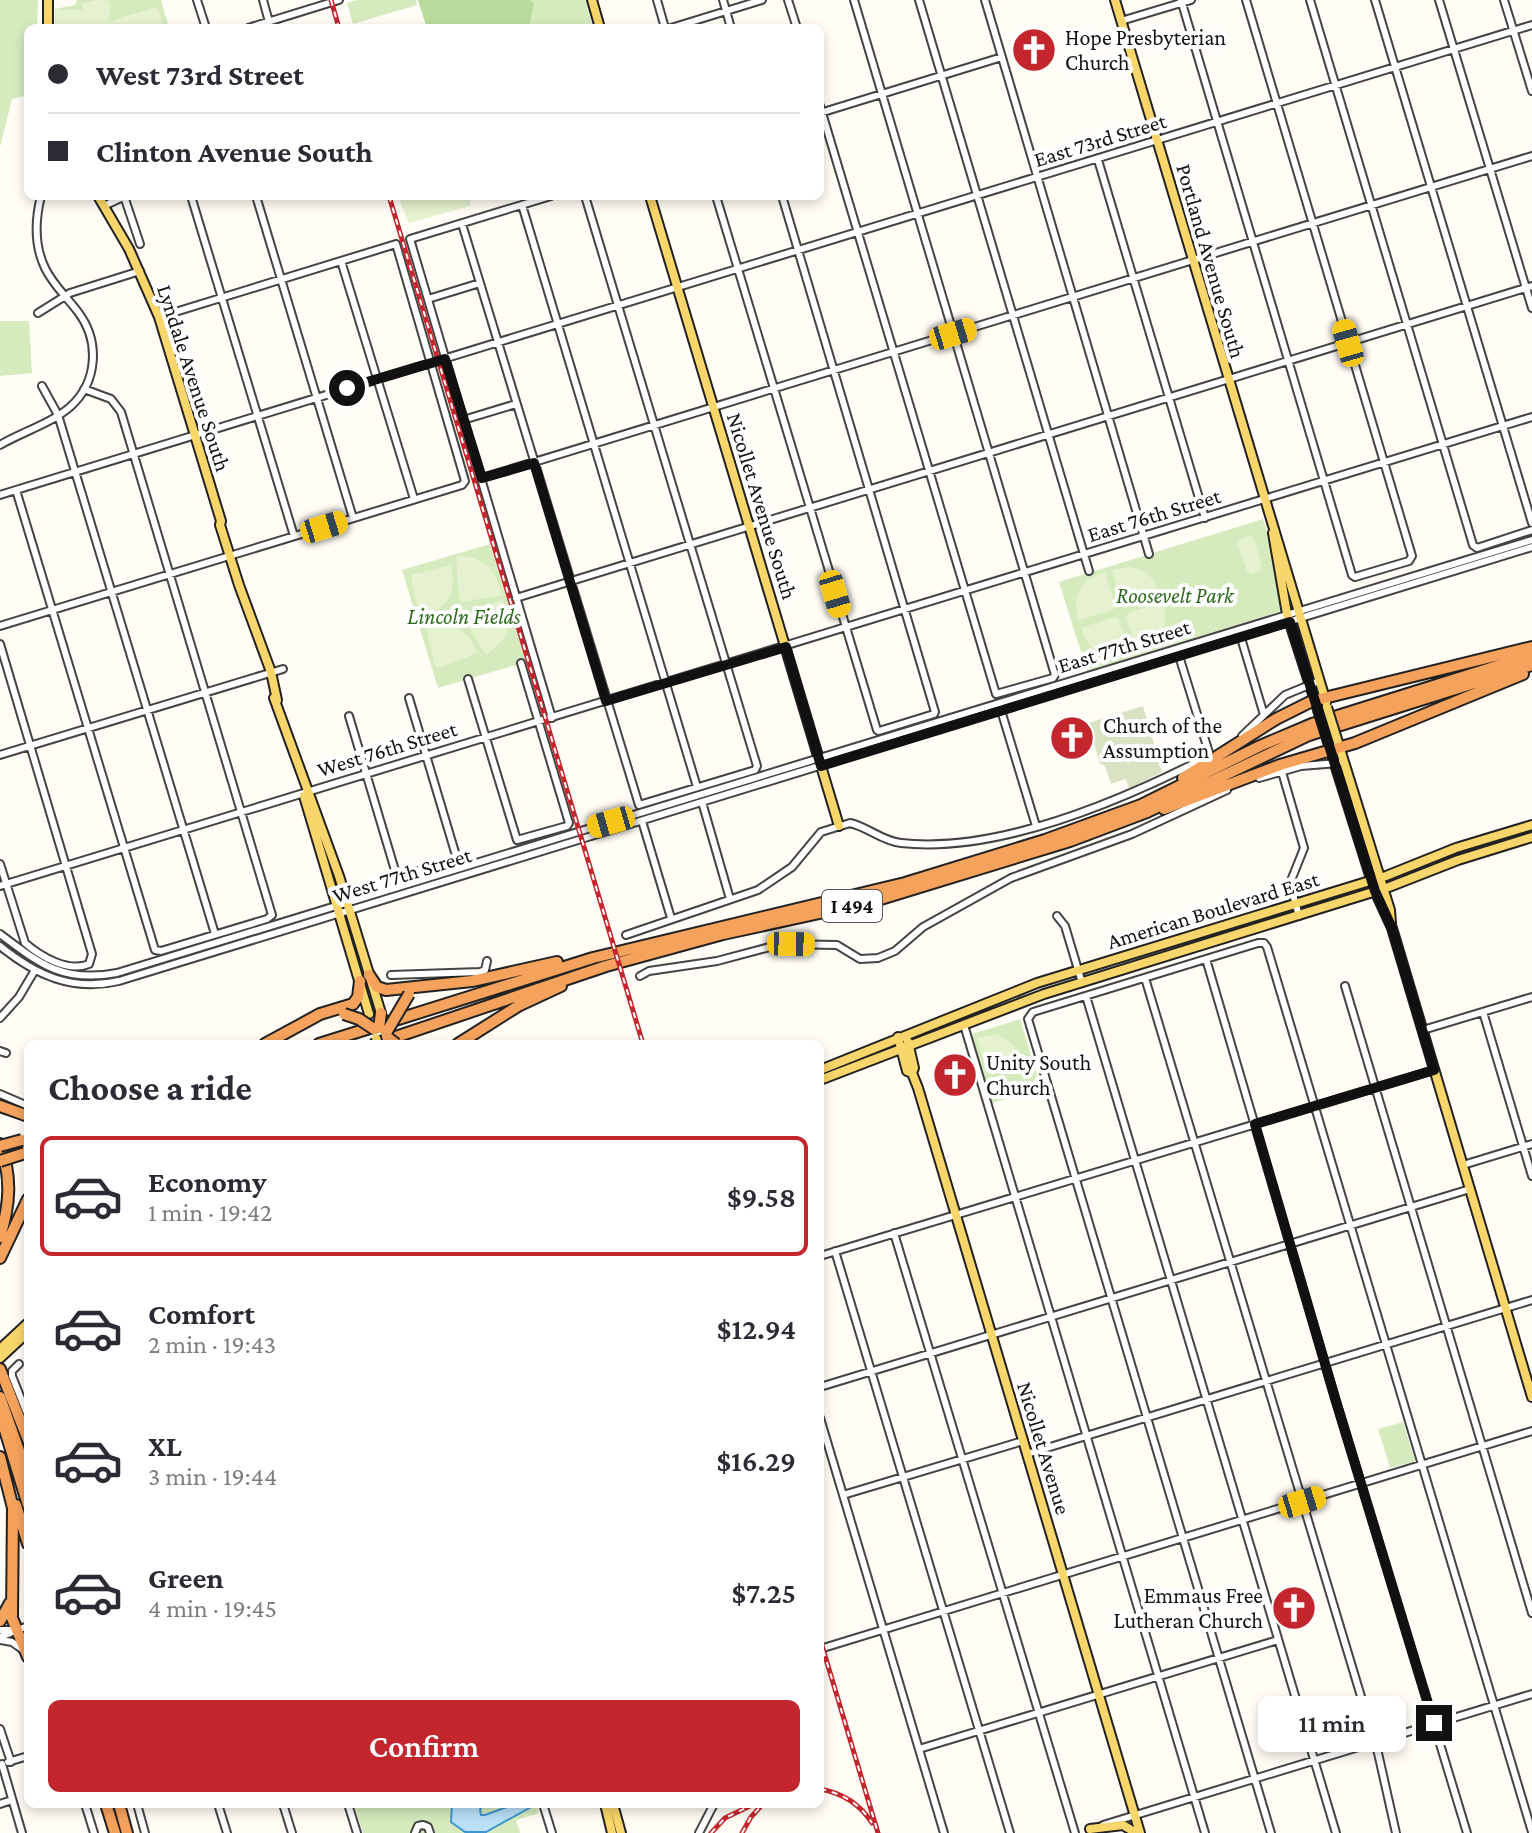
<!DOCTYPE html>
<html lang="en">
<head>
<meta charset="utf-8">
<style>
	:root { --surface:#fff; --page:#f7f7f7; --text:#2b2b33; --muted:#7c7c81; --line:#e1e1e2; --accent:#c4262e }
	body { margin:0; font-family:"Crimson Pro",serif; background:var(--page); color:var(--text); height:100vh; display:flex; flex-direction:column; font-size:30px; white-space:nowrap }
	* { box-sizing:border-box; margin:0 }
	p { font-size:26px; color:var(--muted) }
	.icon { flex:none; width:44px; height:44px; fill:none; stroke:currentColor; stroke-width:2; stroke-linecap:round; stroke-linejoin:round }
	.map { position:relative; flex:1; overflow:hidden }
	.details { position:absolute; left:24px; top:1040px; width:800px; height:768px; display:flex; flex-direction:column; background:var(--surface); border-radius:12px; box-shadow:0 4px 12px #0003 }
	.details>* { flex:none }
	.hud { position:absolute; left:24px; top:24px; width:800px; height:176px; border-radius:12px; box-shadow:0 4px 12px #0003; display:grid; align-content:center; height:176px; padding:0 24px; background:var(--surface) }
	.end { position:absolute; width:36px; height:36px; margin:-18px; border:10px solid #111; background:#fff; box-shadow:0 0 0 4px #fff }
	.from { border-radius:50% }
	.bubble { position:absolute; height:56px; border-radius:12px; background:var(--surface); box-shadow:0 4px 12px #0003; font-size:26px; font-weight:600; line-height:56px; text-align:center }
	.car { position:absolute; width:24px; height:48px; margin:-24px -12px; border-radius:10px; box-shadow:0 0 6px 2px #0007; background:linear-gradient(#f5c518 24%,#345 0 40%,#f5c518 0 76%,#345 0 86%,#f5c518 0) }
	.hud b { display:flex; align-items:center; gap:28px; height:76px; font-size:30px }
	.hud b+b { border-top:2px solid var(--line) }
	.hud i { width:20px; height:20px; background:var(--text) }
	ul { padding:0; list-style:none }
	li { display:flex; align-items:center; gap:24px; height:120px; margin:0 16px 12px; padding:0 8px; border:4px solid transparent; border-radius:12px }
	li div { flex:1 }
	li b { display:block; font-size:30px }
	li em { font-style:normal; font-weight:600 }
	li.selected { border-color:var(--accent) }
	li>.icon { width:72px; height:72px; stroke-width:1.5 }
	h2 { padding:0 24px; font-size:36px; line-height:96px }
	.action { display:flex; gap:16px; margin-top:auto; padding:16px 24px }
	.action a { flex:1; height:92px; border-radius:12px; background:var(--accent); color:#fff; font-size:32px; font-weight:600; line-height:92px; text-align:center }
	.map>svg:first-child { display:block }
</style>
</head>
<body>
<div class="map">
<svg width="1532" height="1833" viewBox="0 0 1532 1833">
	<rect width="100%" height="100%" fill="#fffdf5"/>
	<path fill="#d5ebbd" d="M0,0H38L37,28H28V95L12,99L0,147Z
		M77,0H161L169,28H55V9L75,5Z
		M357,0H416L417,5L353,24L347,3Z
		M418,0H585L593,28H427Z
		M0,321H29L32,373L0,376Z
		M1263,519L1291,608L1087,671L1059,582Z
		M490,544L526,662L438,688L402,570Z
		M1020,1019L1041,1089L992,1103L972,1034Z
		M1403,1422L1415,1461L1390,1468L1378,1429Z
		M354,1804H536L539,1813L516,1820L520,1833H363Z"/>
	<path fill="#b9dc9c" d="M418,0H529L534,3L529,28H427Z"/>
	<path fill="#d9e3c4" d="M1143,706L1162,772L1129,789L1126,779L1111,784L1105,766L1100,764L1088,723Z"/>
	<path fill="#e6f2cf" d="M96,0L109,1L110,14L107,22L157,7L164,28H92L89,27L87,23L86,28H56V10H83L82,4Z
		M398,196H471L470,206L409,223Z
		M1249,536L1254,539L1262,566L1260,571L1252,574L1247,571L1238,544L1240,539Z
		M456,556C483,555 496,570 502,595L462,602L459,599Z
		M451,565C456,595 450,604 423,617L414,594L411,575Z
		M1128,567C1147,569 1155,578 1160,596L1123,607L1112,570Z
		M1105,572L1115,606L1113,610L1079,620C1071,596 1081,579 1105,572Z
		M503,599C513,627 510,637 486,655L465,620L466,616Z
		M1163,602C1169,628 1162,643 1137,652L1126,617L1128,613Z
		M1115,617L1119,619L1130,653C1105,661 1089,652 1081,628Z
		M443,622C462,627 470,636 478,653L438,668L435,666L425,624Z
		M995,1034C1010,1041 1018,1046 1023,1062L990,1072L986,1070L977,1038Z"/>
	<path fill="#b9e0f7" stroke="#3f96cf" stroke-width="2" d="M452,1804H483L480,1810L481,1815H485L515,1804L533,1806L486,1832H465L451,1822Z"/>
	<g fill="none" stroke-linecap="round" stroke-linejoin="round">
		<g stroke="#444" stroke-width="10">
			<path id="minor" d="M197,0L206,28
				M263,0L269,22
				M657,0L665,28
				M723,0L731,28
				M788,0L797,28
				M919,0L1089,571
				M985,0L1149,554
				M1181,0L1352,575L1355,577L1409,561L1412,556L1246,0
				M1310,0L1473,545L1477,548L1532,530
				M1375,0L1532,523
				M1439,0L1532,308
				M1504,0L1532,91
				M1121,21L1191,0
				M248,28L339,0
				M671,28L762,0
				M820,106L996,694L1053,678L1055,675L854,0
				M820,113L1002,57
				M1098,160L1205,518
				M124,196L140,244
				M191,196L294,536
				M256,196L353,518
				M551,196L410,239L552,718
				M716,196L877,730L879,731L934,714L935,712L782,196
				M106,205L125,196
				M522,205L697,787
				M462,224L639,805L755,770L757,766L585,196
				M341,261L414,499
				M428,299L480,283
				M38,313L70,293L140,271
				M42,386L58,415L215,934
				M463,420L516,404
				M0,445C22,432 50,424 70,407C98,382 100,341 78,312C67,297 53,285 45,268C34,245 35,220 41,196
				M482,478L1532,156
				M16,490L155,950L161,951L267,919L272,915L121,412L111,399L84,389
				M0,495L1532,25
				M516,598L1532,286
				M0,626L462,485L465,481L396,244L159,317
				M1241,638L1264,715
				M0,644L92,954L89,964C68,973 40,956 25,943L0,864
				M1179,656L1210,756
				M468,679L517,840L567,826L569,823L521,663
				M1000,707L1036,826
				M349,716L397,877L455,861L457,859L409,698
				M1242,736L1285,695L1319,681
				M0,755L283,669
				M1282,772L1304,848L1290,883L1299,916
				M1259,778L1301,766L1338,763
				M702,802L730,899
				M642,821L671,918
				M0,886L1532,417
				M1057,916L1065,926L1082,983
				M0,934C41,965 64,983 117,973L1532,540
				M626,935L758,890L792,867L821,832L850,823C868,827 882,841 901,843C999,854 1123,800 1209,756
				M0,946C36,975 72,992 119,981L1532,547
				M1206,959L1335,1398L1467,1833
				M391,975L480,972L485,970L487,961
				M640,976L649,971L717,961L781,944L837,945L860,959L878,958L895,951L923,927L1011,878L1132,834L1227,790
				M1145,978L1378,1753L1396,1833
				M1345,986L1532,1613
				M1086,996L1336,1833
				M1483,1012L1532,1176
				M0,1018L19,997L35,970
				M964,1025L1205,1833
				M1423,1030L1532,997
				M0,1051L6,1053
				M0,1094L28,1106
				M1463,1165L1532,1144
				M894,1233L1075,1833
				M835,1251L1010,1833
				M820,1256L1434,1070
				M19,1364L12,1371V1376L28,1416
				M820,1387L1470,1189
				M820,1418L944,1833
				M1027,1454L1532,1300
				M843,1495L1023,1441
				M0,1630H16
				M0,1637L28,1626
				M0,1640L12,1642L22,1649
				M820,1649L1532,1431
				M0,1729L11,1762
				M919,1749L1278,1640
				M8,1762L28,1756
				M2,1764L22,1833
				M0,1804L12,1800
				M85,1804L94,1833
				M137,1804L145,1833
				M218,1804L227,1833
				M283,1804L292,1833
				M348,1804L357,1833
				M543,1804L552,1833
				M1103,1825L1532,1694
				M415,1833L418,1826L423,1825L428,1827L430,1833
				M699,1833L714,1804
				M1271,1833L1028,1019L1033,1012L1258,943H1264L1267,947L1532,1832"/>
		</g>
		<g stroke="#222" stroke-width="12">
			<path id="major" d="M592,0L600,28
				M1115,0L1326,702
				M48,28V0
				M98,196L129,249L159,317L221,521L220,525L239,585L271,672L277,700
				M650,196L839,826
				M1273,533L1287,614L1318,710
				M274,698L339,876L381,1013
				M1336,736L1390,910L1391,923
				M1327,739L1375,891L1392,928L1532,1397
				M304,796L369,1014
				M898,1037L907,1071L912,1073L918,1088L1140,1833
				M908,1042L914,1068L912,1073
				M820,1070L1037,983L1386,876L1456,848L1532,825
				M820,1080L1044,994L1389,887L1458,860L1532,837
				M0,1349L28,1323
				M0,1358L28,1332
				M605,1804L612,1833
				M613,1804L621,1833
				M1090,1829L1123,1825L1136,1833"/>
		</g>
		<g stroke="#222" stroke-width="14">
			<path id="highway" d="M1183,778L1276,719L1312,701L1532,647
				M1164,809L1280,765L1355,743L1523,674
				M369,975L377,987L386,990L472,981L557,962
				M265,1044L320,1014L353,1004L358,997L360,981
				M319,1044L593,958L905,883L1045,840L1141,805L1260,746L1312,724L1532,655
				M375,1044L606,966L723,934L874,901L1070,841L1147,812L1309,735L1532,665
				M458,1044L518,1006L561,986
				M0,1106L28,1116
				M0,1144C12,1177 10,1204 0,1237
				M0,1258L28,1199
				M0,1369L28,1440
				M0,1397L28,1476
				M0,1414L28,1505
				M0,1457L13,1508L12,1618L28,1657
				M16,1505L28,1544
				M0,1621L10,1603
				M106,1804L115,1833
				M119,1804L127,1833"/>
		</g>
		<use href="#minor" stroke="#fff" stroke-width="6"/>
		<use href="#major" stroke="#f9d66b" stroke-width="8"/>
		<use href="#highway" stroke="#f5a25d" stroke-width="10"/>
		<g stroke="#c4262e" stroke-width="5">
			<path id="rail" d="M331,0L339,28
				M389,196L643,1044
				M820,1639L878,1833
				M820,1789C842,1793 860,1804 872,1823
				M711,1833L725,1818L754,1804
				M742,1833L751,1817L763,1804"/>
		</g>
		<use href="#rail" stroke="#fff" stroke-width="2" stroke-dasharray="6" stroke-linecap="butt"/>
		<g stroke="#222" stroke-width="12" stroke-linecap="butt">
			<path id="major-bridge" d="M1327,707L1336,736
				M1318,710L1327,739
				M376,1038L378,1044"/>
		</g>
		<g stroke="#222" stroke-width="14" stroke-linecap="butt">
			<path id="highway-bridge" d="M344,1014L359,1019L374,1029
				M379,1028L381,1013
				M386,1033L409,994
				M387,1037L396,1044
				M0,1146L22,1140
				M0,1161L25,1153"/>
		</g>
		<use href="#major-bridge" stroke="#f9d66b" stroke-width="8"/>
		<use href="#highway-bridge" stroke="#f5a25d" stroke-width="10"/>
	</g>
	<g fill="none" stroke-linecap="round" stroke-linejoin="round">
		<path stroke="#111" stroke-width="10" d="M347,388L445,359L482,478L534,463L606,701L786,647L821,766L1290,622L1375,891L1392,928L1434,1070L1255,1124L1335,1398L1434,1723"/>
	</g>
	<defs>
		<g id="church-disc" transform="scale(2.3)"><circle r="9.5" fill="#c4262e" stroke="#fff"/><path d="M-1.2-6h2.4v3.5h3.3v2.4h-3.3V6h-2.4V-.1h-3.3v-2.4h3.3Z" fill="#fff"/></g>
	</defs>
	<g fill-rule="evenodd">
		<use href="#church-disc" x="1034" y="50"/>
		<use href="#church-disc" x="1072" y="738"/>
		<use href="#church-disc" x="955" y="1075"/>
		<use href="#church-disc" x="1294" y="1608"/>
	</g>
	<g text-anchor="middle" dominant-baseline="central" stroke-width="8" stroke-linejoin="round" paint-order="stroke">
		<rect fill="#fff" stroke="#585858" stroke-width="2" x="822" y="890" width="60" height="32" rx="6"/>
		<g font-size="20" font-weight="bold" fill="#111">
			<text x="852" y="906">I 494</text>
		</g>
		<g font-size="22" fill="#111" stroke="#fff" text-anchor="start">
			<text x="1065" y="37">Hope Presbyterian<tspan x="1065" dy="25">Church</tspan></text>
			<text x="1103" y="725">Church of the<tspan x="1103" dy="25">Assumption</tspan></text>
			<text x="986" y="1062">Unity South<tspan x="986" dy="25">Church</tspan></text>
			<text x="1263" y="1595" text-anchor="end">Emmaus Free<tspan x="1263" dy="25">Lutheran Church</tspan></text>
		</g>
		<g font-size="22" fill="#111" stroke="#fff">
			<text transform="translate(1100 140) rotate(-17)">East 73rd Street</text>
			<text transform="translate(1211 261) rotate(74)">Portland Avenue South</text>
			<text transform="translate(194 378) rotate(72)">Lyndale Avenue South</text>
			<text transform="translate(762 506) rotate(73)">Nicollet Avenue South</text>
			<text transform="translate(1154 515) rotate(-17)">East 76th Street</text>
			<text transform="translate(1124 646) rotate(-17)">East 77th Street</text>
			<text transform="translate(387 749) rotate(-17)">West 76th Street</text>
			<text transform="translate(402 875) rotate(-17)">West 77th Street</text>
			<text transform="translate(1213 910) rotate(-17)">American Boulevard East</text>
			<text transform="translate(1044 1448) rotate(73)">Nicollet Avenue</text>
		</g>
		<g font-size="22" font-style="italic" fill="#2f6b1f" stroke="#fff">
			<text x="1175" y="595">Roosevelt Park</text>
			<text x="464" y="616">Lincoln Fields</text>
		</g>
	</g>
</svg>
<i class="end from" style="left:347px;top:388px"></i>
<i class="end" style="left:1434px;top:1723px"></i>
<div class="bubble" style="left:1258px;top:1696px;width:148px">11 min</div>
<i class="car" style="left:953px;top:334px;rotate:73deg"></i>
<i class="car" style="left:1348px;top:343px;rotate:344deg"></i>
<i class="car" style="left:324px;top:527px;rotate:73deg"></i>
<i class="car" style="left:835px;top:594px;rotate:163deg"></i>
<i class="car" style="left:611px;top:822px;rotate:254deg"></i>
<i class="car" style="left:791px;top:944px;rotate:91deg"></i>
<i class="car" style="left:1302px;top:1502px;rotate:73deg"></i>
<div class="hud">
<b><i class="from"></i>West 73rd Street</b>
<b><i></i>Clinton Avenue South</b>
</div>
<section class="details">
<h2>Choose a ride</h2>
<ul>
<li class="selected"><svg class="icon" aria-label="car" viewBox="0 0 24 24"><path d="M5 17H2v-5l4-1 3-4h7l3 4 3 1v5h-3M9 17h6M6 11h13"/><circle cx="7" cy="17" r="2"/><circle cx="17" cy="17" r="2"/></svg><div><b>Economy</b><p>1 min · 19:42</p></div><em>$9.58</em></li>
<li><svg class="icon" aria-label="car" viewBox="0 0 24 24"><path d="M5 17H2v-5l4-1 3-4h7l3 4 3 1v5h-3M9 17h6M6 11h13"/><circle cx="7" cy="17" r="2"/><circle cx="17" cy="17" r="2"/></svg><div><b>Comfort</b><p>2 min · 19:43</p></div><em>$12.94</em></li>
<li><svg class="icon" aria-label="car" viewBox="0 0 24 24"><path d="M5 17H2v-5l4-1 3-4h7l3 4 3 1v5h-3M9 17h6M6 11h13"/><circle cx="7" cy="17" r="2"/><circle cx="17" cy="17" r="2"/></svg><div><b>XL</b><p>3 min · 19:44</p></div><em>$16.29</em></li>
<li><svg class="icon" aria-label="car" viewBox="0 0 24 24"><path d="M5 17H2v-5l4-1 3-4h7l3 4 3 1v5h-3M9 17h6M6 11h13"/><circle cx="7" cy="17" r="2"/><circle cx="17" cy="17" r="2"/></svg><div><b>Green</b><p>4 min · 19:45</p></div><em>$7.25</em></li>
</ul>
<div class="action"><a>Confirm</a></div>
</section>
</div>
</body>
</html>
